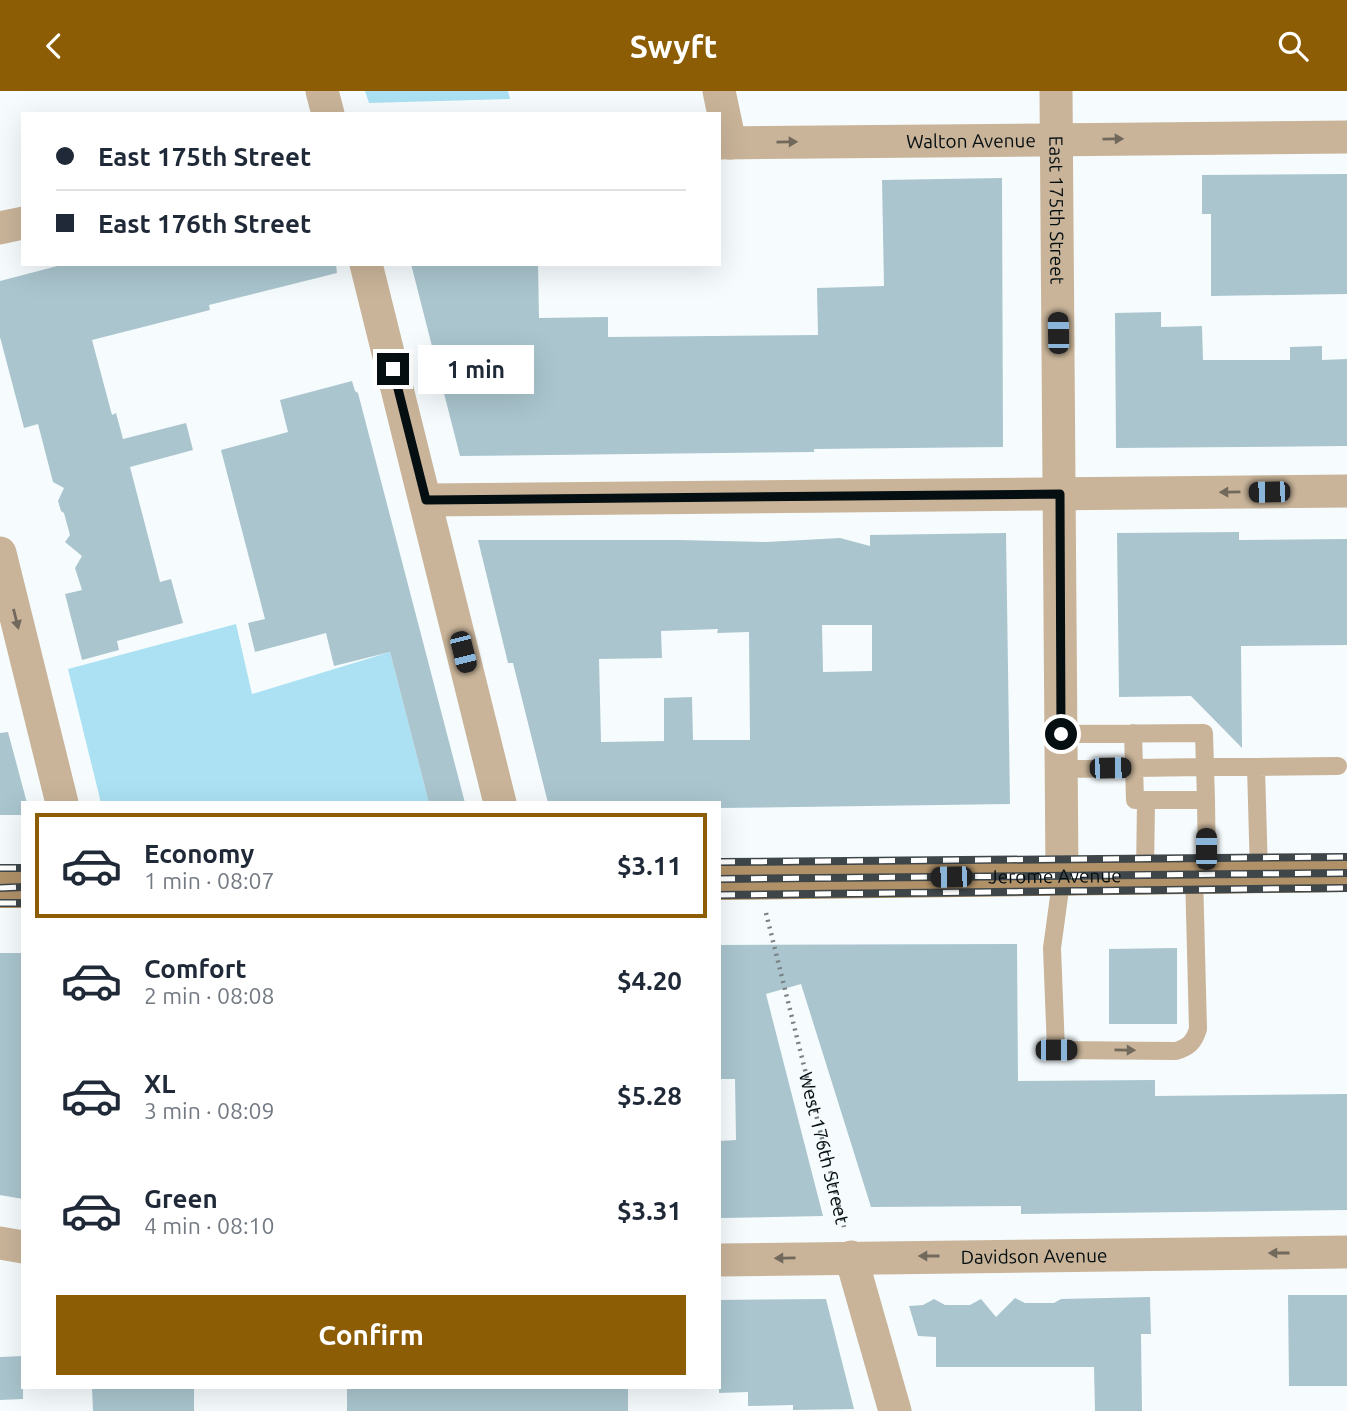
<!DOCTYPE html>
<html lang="en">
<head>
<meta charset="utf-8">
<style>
	:root { --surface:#fff; --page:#f6f6f7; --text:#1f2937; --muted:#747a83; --line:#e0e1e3; --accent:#8c5d04 }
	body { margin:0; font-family:Ubuntu,sans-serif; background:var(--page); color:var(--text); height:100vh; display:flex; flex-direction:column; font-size:26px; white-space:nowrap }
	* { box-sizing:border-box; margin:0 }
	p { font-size:23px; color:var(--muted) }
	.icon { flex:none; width:38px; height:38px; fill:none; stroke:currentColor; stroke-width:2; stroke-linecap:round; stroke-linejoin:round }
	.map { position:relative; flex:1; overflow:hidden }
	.details { position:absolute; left:21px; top:710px; width:700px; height:588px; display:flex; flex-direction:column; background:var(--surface); border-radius:0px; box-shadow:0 7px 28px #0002 }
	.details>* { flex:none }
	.top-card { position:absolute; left:21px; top:21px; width:700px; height:154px; border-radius:0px; box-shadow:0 7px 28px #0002; display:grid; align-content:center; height:154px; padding:0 35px; background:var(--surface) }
	.end { position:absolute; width:32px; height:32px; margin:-16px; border:9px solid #050e11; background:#fff; box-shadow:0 0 0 4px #fff }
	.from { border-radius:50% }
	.bubble { position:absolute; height:49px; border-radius:0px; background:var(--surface); box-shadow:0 7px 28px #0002; font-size:23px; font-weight:700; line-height:49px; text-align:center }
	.car { position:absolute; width:21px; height:42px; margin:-21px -10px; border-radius:9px; box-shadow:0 0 5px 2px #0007; background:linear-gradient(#222 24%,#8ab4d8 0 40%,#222 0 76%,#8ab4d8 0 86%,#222 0) }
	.top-card b { display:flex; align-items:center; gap:24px; height:66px; font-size:26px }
	.top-card b+b { border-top:2px solid var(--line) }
	.top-card i { width:18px; height:18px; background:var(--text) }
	ul { padding:12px 0 0; list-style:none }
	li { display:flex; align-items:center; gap:21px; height:105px; margin:0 14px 10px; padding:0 21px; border:4px solid transparent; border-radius:0px }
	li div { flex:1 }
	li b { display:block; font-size:26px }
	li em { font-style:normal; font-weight:700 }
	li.current { border-color:var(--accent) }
	li>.icon { width:63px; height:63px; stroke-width:1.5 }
	.primary-button { display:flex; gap:14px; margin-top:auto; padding:14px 35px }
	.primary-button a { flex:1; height:80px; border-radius:0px; background:var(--accent); color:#fff; font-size:28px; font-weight:700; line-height:80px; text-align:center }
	header { display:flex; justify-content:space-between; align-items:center; height:91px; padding:0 35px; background:var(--accent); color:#fff; font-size:32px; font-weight:700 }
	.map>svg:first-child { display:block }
</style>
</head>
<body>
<header><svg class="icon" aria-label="back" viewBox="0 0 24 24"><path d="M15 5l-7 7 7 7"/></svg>Swyft<svg class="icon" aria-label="search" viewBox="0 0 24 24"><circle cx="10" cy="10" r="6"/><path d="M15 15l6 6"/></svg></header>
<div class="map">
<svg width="1347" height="1320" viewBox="0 0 1347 1320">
	<rect width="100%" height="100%" fill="#f6fcfe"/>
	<path fill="#abe1f3" d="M365,0H508L510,8L369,12Z
		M236,533L252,603L390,561L429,712H101L68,578Z"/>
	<path fill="#aac5ce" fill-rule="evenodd" d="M1347,83V203L1211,205V123H1202V84Z
		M1002,87L1003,356L814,358V361L460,365L411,173H538L539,227L608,226V246L818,244L817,197L884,195L882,89Z
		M65,173H336L337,182L209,214L210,219L92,249L112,324L116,322L123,348L186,332L193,359L130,376L160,491L171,488L183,532L117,550L119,559L82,569L65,503L82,499L75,477L82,465L65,451L70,444L64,422L61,420L58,410L64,397L53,391L38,333L24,337L0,246V190Z
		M1161,221V236L1202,235L1203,269H1290V256L1322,255V269L1347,268V355L1116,357L1115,222Z
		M352,290L355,300L358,302L465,712H429L390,561L334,575L326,542L255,561L248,532L265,528L221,359L288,341L280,309Z
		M1239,441V449L1347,448V554L1241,555L1242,657L1191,605L1119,606L1117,442Z
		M1006,442L1010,713L719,717V712H548L513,572H508L478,449H679L766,451L840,447L870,455V444ZM822,534H872V580L823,581ZM718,538L717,542L749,541L750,649H693L692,606L664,607V650L601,651L599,568L662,567L661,540Z
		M8,641L27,712H23V724H0V642Z
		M1017,853L1018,990L1155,989V1005L1347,1003V1119L1021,1123V1115L871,1116L801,893L766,903L823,1125L720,1127L719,1050L736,1049L735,988H719V854Z
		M1177,857V933H1109V858Z
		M0,862H23V1108L0,1104Z
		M1288,1204H1347V1295H1289Z
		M1150,1206L1151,1243H1141L1142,1320H1095L1094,1276H936V1246L918,1245L909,1215L923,1214L934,1208L945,1214H970L981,1208L996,1226L1015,1207L1025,1212H1054L1061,1208Z
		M826,1208L854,1318L793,1319V1314L748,1315V1301L719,1302V1209Z
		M23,1265V1308L0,1309V1266Z
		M92,1297H194V1320H93Z
		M347,1297H628V1320H347Z"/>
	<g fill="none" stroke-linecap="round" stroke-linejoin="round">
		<path stroke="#788083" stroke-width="4.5" stroke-dasharray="2 5" stroke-linecap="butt" id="s1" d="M766,822L844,1136"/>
		<path stroke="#c9b499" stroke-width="18" d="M1133,642L1135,709H1206L1207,783
			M1061,643L1204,642L1205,676L1062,678
			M1206,709L1205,676H1256
			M1259,783L1256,676L1338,675
			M1062,784L1052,857L1056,959L1176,960C1189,956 1194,951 1198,938L1194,783
			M1145,784L1146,710"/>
		<g stroke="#c9b499" stroke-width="33">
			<path d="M322,0L328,23"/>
			<path d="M719,0L730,52"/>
			<path id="s2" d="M1056,0L1062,784"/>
			<path id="s3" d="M719,52L1347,46"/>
			<path d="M0,137L23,132"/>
			<path d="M366,173L500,712"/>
			<path d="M426,409L1347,400"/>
			<path d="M0,462L62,712"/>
			<path d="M0,1152L23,1156"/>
			<path d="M851,1166L895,1320"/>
			<path id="s4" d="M719,1169L1347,1161"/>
		</g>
		<path stroke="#b09168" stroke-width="38" d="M719,790L1347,782
			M0,798H23"/>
		<g stroke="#3e4649" stroke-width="8">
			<g id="rail">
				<path d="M719,771L1347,766"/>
				<path d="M0,777H23"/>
				<path id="s5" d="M719,788L1347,782"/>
				<path d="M0,797L23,796"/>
				<path d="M719,804L1347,797"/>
				<path d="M0,812H23"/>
			</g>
		</g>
		<use href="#rail" stroke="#fff" stroke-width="5" stroke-dasharray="16" stroke-linecap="butt"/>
	</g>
	<defs><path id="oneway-solid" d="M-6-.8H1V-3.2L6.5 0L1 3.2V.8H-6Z" transform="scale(1.75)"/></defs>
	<g fill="#71695c">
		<use href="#oneway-solid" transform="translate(1113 48) rotate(-1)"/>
		<use href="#oneway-solid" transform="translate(787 51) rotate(-1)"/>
		<use href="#oneway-solid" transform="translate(1230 401) rotate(179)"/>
		<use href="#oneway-solid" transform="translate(16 528) rotate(76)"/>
		<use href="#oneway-solid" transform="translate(1125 959) rotate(1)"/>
		<use href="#oneway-solid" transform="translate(1279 1162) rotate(180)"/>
		<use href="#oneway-solid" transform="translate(929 1165) rotate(180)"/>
		<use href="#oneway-solid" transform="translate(785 1167) rotate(179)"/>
	</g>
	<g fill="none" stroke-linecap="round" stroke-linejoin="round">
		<path stroke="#050e11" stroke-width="9" d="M393,278L426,409L1060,403L1061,643"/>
	</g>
	<g text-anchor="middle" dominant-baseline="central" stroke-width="5" stroke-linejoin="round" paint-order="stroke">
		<g font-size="19" fill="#050e11" stroke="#fff">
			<text stroke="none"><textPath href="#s3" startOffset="252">Walton Avenue</textPath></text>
			<text stroke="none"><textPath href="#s2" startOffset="119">East 175th Street</textPath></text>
			<text stroke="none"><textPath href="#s5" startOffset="336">Jerome Avenue</textPath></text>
			<text stroke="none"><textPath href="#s1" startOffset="242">West 176th Street</textPath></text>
			<text stroke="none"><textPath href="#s4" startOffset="315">Davidson Avenue</textPath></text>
		</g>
	</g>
</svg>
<i class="end from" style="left:1061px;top:643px"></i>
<i class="end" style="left:393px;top:278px"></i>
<div class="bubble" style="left:418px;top:254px;width:116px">1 min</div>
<i class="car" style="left:1058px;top:242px;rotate:359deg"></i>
<i class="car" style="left:1269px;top:401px;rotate:269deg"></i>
<i class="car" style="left:463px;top:561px;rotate:166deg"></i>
<i class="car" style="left:1110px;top:677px;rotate:89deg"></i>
<i class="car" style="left:1206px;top:758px;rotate:0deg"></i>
<i class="car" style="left:951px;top:786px;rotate:269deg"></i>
<i class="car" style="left:1056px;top:959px;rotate:90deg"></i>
<div class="top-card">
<b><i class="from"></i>East 175th Street</b>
<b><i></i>East 176th Street</b>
</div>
<section class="details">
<ul>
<li class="current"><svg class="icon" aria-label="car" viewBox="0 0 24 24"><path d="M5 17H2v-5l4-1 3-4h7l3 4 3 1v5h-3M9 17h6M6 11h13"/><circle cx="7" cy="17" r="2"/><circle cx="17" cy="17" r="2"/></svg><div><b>Economy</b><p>1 min · 08:07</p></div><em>$3.11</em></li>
<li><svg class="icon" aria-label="car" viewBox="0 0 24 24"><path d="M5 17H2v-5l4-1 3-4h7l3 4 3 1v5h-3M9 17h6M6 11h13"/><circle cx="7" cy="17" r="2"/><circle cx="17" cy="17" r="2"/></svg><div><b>Comfort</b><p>2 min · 08:08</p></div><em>$4.20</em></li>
<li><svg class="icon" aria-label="car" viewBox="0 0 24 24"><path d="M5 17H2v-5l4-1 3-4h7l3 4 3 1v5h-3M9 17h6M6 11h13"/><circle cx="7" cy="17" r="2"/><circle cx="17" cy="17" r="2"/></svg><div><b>XL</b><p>3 min · 08:09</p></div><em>$5.28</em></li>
<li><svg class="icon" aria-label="car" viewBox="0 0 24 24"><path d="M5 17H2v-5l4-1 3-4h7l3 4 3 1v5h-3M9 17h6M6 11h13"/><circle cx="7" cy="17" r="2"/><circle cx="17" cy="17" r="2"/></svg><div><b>Green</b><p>4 min · 08:10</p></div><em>$3.31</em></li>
</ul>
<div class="primary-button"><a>Confirm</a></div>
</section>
</div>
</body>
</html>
